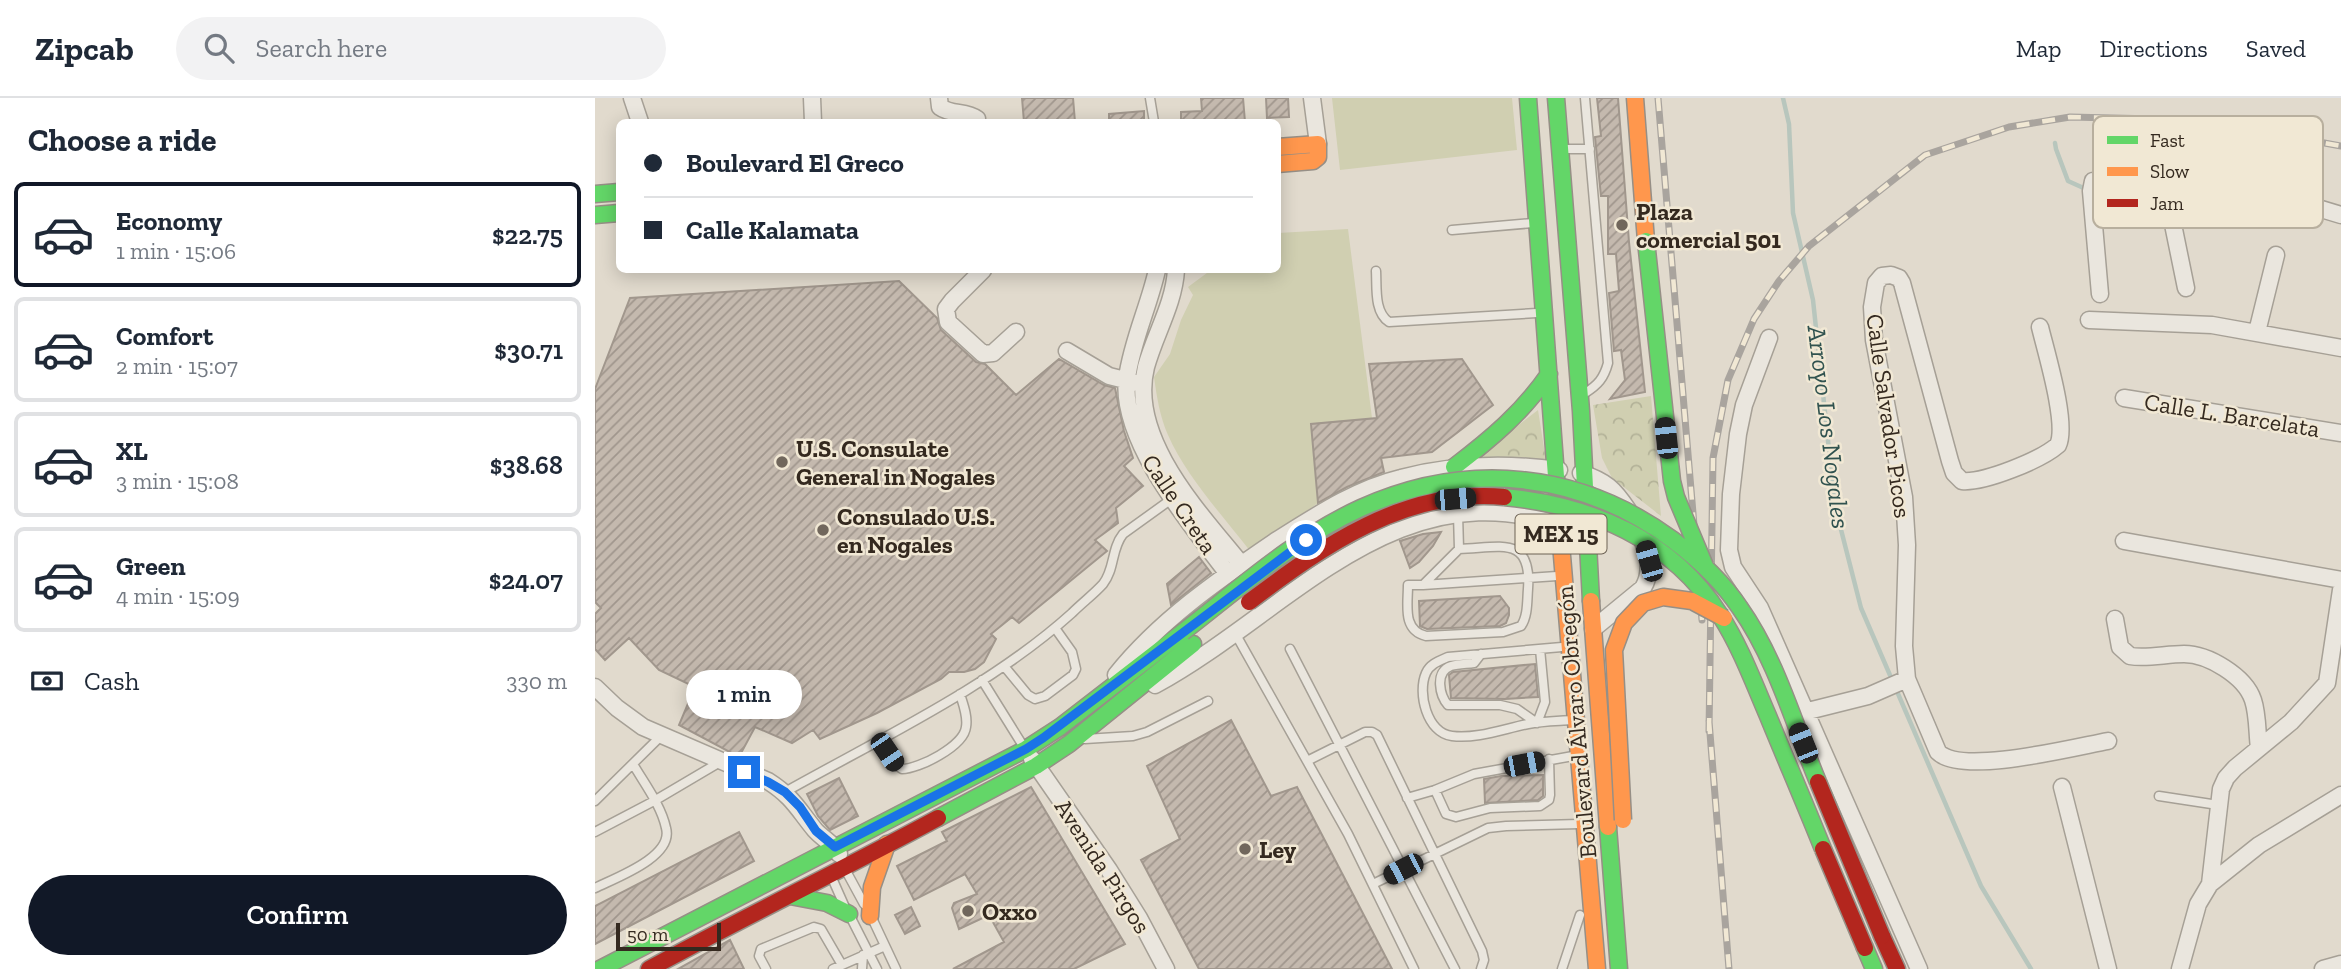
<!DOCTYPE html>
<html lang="en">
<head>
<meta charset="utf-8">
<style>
	:root { --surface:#fff; --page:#f2f2f3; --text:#1f2937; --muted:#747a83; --line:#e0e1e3; --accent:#111827 }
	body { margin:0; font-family:"Zilla Slab",serif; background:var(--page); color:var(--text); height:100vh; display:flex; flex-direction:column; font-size:26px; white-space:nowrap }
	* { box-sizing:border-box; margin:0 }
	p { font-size:23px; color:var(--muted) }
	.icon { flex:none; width:38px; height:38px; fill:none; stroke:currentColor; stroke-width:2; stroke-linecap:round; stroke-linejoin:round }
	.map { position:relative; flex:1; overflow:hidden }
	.panel { display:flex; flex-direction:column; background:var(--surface); width:595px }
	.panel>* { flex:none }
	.banner { position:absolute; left:21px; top:21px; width:665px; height:154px; border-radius:10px; box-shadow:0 4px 18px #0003; display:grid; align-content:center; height:154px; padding:0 28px; background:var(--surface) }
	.scale { position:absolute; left:21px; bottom:18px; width:105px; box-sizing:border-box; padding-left:7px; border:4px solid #34291f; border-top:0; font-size:19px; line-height:24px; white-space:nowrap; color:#34291f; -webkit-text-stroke:5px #f1e8d4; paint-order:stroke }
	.end { position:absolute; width:32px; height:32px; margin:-16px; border:9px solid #1a73e8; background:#fff; box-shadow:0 0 0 4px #fff }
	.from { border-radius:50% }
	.bubble { position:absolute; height:49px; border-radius:24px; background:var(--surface); box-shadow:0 4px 18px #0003; font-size:23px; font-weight:600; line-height:49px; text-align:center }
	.car { position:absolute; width:21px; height:42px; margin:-21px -10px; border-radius:9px; box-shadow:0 0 5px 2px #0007; background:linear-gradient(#222 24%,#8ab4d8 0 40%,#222 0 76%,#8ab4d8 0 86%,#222 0) }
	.banner b { display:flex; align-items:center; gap:24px; height:66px; font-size:26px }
	.banner b+b { border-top:2px solid var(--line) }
	.banner i { width:18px; height:18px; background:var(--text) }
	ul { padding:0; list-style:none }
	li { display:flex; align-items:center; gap:21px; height:105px; margin:0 14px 10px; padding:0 14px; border:4px solid var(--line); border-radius:10px }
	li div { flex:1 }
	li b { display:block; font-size:26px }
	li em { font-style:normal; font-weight:600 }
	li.on { border-color:var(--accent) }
	li>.icon { width:63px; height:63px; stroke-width:1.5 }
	h2 { padding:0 28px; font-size:32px; line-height:84px }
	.pay { display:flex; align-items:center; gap:18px; height:77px; padding:0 28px; font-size:26px }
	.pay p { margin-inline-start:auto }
	.cta { display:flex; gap:14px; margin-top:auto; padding:14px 28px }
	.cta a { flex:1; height:80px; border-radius:42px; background:var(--accent); color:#fff; font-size:28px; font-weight:600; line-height:80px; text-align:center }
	header { display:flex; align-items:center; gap:42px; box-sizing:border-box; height:98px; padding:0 35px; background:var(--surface); border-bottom:2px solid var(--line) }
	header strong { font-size:33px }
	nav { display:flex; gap:38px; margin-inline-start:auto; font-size:24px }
	.search { width:490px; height:63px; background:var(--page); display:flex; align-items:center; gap:18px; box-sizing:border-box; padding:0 24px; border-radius:38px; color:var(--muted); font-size:26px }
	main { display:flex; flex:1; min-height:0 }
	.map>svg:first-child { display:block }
</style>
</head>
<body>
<header>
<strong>Zipcab</strong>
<div class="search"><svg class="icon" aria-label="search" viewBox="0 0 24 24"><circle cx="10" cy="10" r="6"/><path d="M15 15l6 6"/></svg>Search here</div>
<nav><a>Map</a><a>Directions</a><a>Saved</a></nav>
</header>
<main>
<section class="panel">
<h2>Choose a ride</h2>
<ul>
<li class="on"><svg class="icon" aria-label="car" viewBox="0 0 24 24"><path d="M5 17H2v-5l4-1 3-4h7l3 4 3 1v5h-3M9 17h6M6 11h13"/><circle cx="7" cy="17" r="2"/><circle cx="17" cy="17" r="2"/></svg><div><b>Economy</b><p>1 min · 15:06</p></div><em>$22.75</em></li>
<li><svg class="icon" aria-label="car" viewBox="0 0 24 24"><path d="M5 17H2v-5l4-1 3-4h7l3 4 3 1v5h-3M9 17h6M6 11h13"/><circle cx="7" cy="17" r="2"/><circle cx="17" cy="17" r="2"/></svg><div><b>Comfort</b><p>2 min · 15:07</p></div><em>$30.71</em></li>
<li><svg class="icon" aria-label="car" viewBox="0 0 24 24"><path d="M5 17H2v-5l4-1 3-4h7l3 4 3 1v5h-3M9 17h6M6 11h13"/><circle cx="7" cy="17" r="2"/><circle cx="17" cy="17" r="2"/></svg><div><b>XL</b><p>3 min · 15:08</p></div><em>$38.68</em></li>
<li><svg class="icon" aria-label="car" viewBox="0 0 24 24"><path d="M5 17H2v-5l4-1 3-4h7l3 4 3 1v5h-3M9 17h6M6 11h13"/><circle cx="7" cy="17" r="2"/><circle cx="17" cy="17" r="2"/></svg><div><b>Green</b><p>4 min · 15:09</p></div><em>$24.07</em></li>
</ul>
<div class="pay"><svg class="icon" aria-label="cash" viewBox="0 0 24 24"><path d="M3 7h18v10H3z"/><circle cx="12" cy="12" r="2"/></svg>Cash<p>330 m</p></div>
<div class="cta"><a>Confirm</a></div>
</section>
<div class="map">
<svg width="1746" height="871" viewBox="0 0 1746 871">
	<defs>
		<pattern id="forest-crowns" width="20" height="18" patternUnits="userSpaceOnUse" patternTransform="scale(1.75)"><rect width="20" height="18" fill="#d0cfb1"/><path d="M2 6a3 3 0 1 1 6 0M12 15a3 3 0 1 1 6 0" fill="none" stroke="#b3b298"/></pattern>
		<pattern id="building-hatch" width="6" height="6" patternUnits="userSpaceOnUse" patternTransform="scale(1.75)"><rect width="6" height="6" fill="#c4b9ae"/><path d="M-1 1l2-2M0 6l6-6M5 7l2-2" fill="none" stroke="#a0968d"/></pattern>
	</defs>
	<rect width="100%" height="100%" fill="#e1dacd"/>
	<path fill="#d0cfb1" d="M737,0H917L922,52L745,72Z
		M753,131L777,320L716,326L723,405L655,453C628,418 591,378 573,337C565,319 562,300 559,279L575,256L586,222L598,197L593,189L616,172H682L683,135Z"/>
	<path fill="url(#forest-crowns)" d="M1056,298L1066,418L1017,380L1007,360L998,307Z
		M943,312L953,375L869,369Z"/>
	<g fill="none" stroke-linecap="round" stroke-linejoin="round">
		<path stroke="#b8c6bd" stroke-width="4.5" d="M1188,0L1194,26L1198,115L1218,202L1240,408L1266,510L1386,788L1436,871
			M1460,45L1461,51L1473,83L1493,92
			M1501,95L1552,101
			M1599,104H1670L1698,110"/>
	</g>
	<path fill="url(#building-hatch)" stroke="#a1978d" stroke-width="2" d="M427,0H478L480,24H429Z
		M606,0H648L650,24H586V14L607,13Z
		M671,0H693L694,19L672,20Z
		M1002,0H1023L1034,144L1050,294L1015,301L1030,282L1026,252L1019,253L1014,195L1024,193L1021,156H1013V98H1006L1000,39L1006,38Z
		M549,13V24H514V16Z
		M304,183L342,220L346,232L381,264L390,266L421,297L464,261L509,287L520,290L529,333L538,360L529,368L548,388L521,410L523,425L500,442L512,453L424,525L417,519L396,536L401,541L389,564L380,571L369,574H354L346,581L282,615L225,641L218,632L197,645L160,629L144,659L84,627L100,589L64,572L34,540L10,562L0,551V516L6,510L0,504V291L35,200Z
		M867,261L898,307L837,354L786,360L789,374L752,389L723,405L716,326L782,320L774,266Z
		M846,434L838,448L824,464L815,470L805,443L828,436Z
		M604,459L616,475L576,507L572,486Z
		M905,498L914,510V517L911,525L905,528L832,531L825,528L824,503Z
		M940,566L943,599L910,601L856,600L854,577L858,574Z
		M636,622L676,698L702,689L797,871H604L546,762L585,741L552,668Z
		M948,677V698L943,702L890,705L889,681L906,678Z
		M244,680L263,718L235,732L223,718L212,696Z
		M436,689L530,846L479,871H358L409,844L394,817L364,831L357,810L359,805L382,796L370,776L319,802L302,768L352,743L347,734Z
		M144,734L159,763L0,846V808Z
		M316,809L325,828L310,836L300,817Z
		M135,842L149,871H83Z"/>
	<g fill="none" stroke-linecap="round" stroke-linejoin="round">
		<g stroke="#a6a096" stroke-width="11">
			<path id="lane" d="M555,0L559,24
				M990,0L1013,265C1009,280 1003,287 990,295
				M970,51H995
				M857,132L938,125
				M781,173C782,190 779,214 794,224L942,215
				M863,416L864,451
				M828,487H813C813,507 807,532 831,538L908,534L926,528C933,518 932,503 933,491C937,436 904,450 864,451L828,487L962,478
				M640,535L753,736L819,871
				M967,549L853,559C844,563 835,566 831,575C822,595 832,635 857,638C882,641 908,631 933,626C947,623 962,623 976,622
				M695,551L860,871
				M886,556L879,565C872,566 863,566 856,568C839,574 845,598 853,607H905L922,611L942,625L950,604L945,551
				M409,568L433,597L440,601L450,598L478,577L481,571L477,554L460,530
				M387,582L430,651
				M284,641L301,667L307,671C324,671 369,648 371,629C373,618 368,606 365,596
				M490,641L538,638L552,634L613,603
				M712,663L770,634H777L782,637L887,853L889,862L886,871
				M840,692L851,716L861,719L895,710L945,708L954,702L955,697L954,661
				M190,694C286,640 395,589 477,515C487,505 499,496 508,486C520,471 516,451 528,436L578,400
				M1564,698L1623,707
				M812,700L840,692L879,676L978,658
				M0,703L66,638
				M0,734L59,703L125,664
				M250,771L269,806
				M237,780L249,807
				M778,786L893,730L911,728L984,726
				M0,790C20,780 79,759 71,730C66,707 49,685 38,666
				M255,818L282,871
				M277,820L301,871
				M171,871L164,858L166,851L219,829L226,831L247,867
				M238,871L290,848
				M267,871L268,857
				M967,871L985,817"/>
		</g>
		<g stroke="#a6a096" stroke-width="19">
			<path id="street" d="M37,0L45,24
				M217,0L218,24
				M344,0L345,9C356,17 371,13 382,21V24
				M717,0L723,46
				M1572,97L1591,190
				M388,172L357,203L351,211L353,224L388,256L398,255L421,234
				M562,172C554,208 537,243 532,280C524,342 597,428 633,476
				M581,172C579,206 560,236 551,269C533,341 605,415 646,466
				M1505,196L1496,93L1498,83L1572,97L1660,96L1683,98L1746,117
				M1494,222L1617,227L1746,250
				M1445,229C1451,254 1473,326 1463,347C1446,362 1389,385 1367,383L1359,375L1355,363L1307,185L1304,180L1296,177L1287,178L1281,185L1277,209L1279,242L1309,399L1312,447L1309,548L1312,581L1343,654C1366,678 1480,649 1513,643
				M1662,234L1681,157
				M1174,240L1149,307L1143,336L1136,396L1134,452L1138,469L1165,510L1324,871
				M472,253L514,278L542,285
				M1529,300L1746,335
				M986,375C1011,383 1019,391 1033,412
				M1529,443L1746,482
				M1520,521L1525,549L1535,558C1552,561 1571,556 1589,556C1613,556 1650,578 1658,602C1663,617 1662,635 1664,650
				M998,531L1048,490C1058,473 1053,456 1046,439
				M521,577C564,523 623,482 679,444C719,419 760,391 806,380C859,366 911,365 964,372
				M560,587C693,515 802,367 970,429
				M0,589L22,610L48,629L173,683C198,699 202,710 220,732C228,741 238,745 244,756
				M1209,614L1273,598L1312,581
				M437,661L514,772L544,820L571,871
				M1467,689L1513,871
				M1615,786L1626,691L1631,680L1640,670L1696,624L1732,585L1746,492
				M1585,871L1603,806L1615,786L1664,747L1746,697
				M1728,871L1746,866"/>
		</g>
		<g stroke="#968f86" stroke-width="19">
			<path id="fast" d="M933,0L966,446
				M961,0L986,313L996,503
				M0,96L24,94
				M0,117L24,115
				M859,369C896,341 928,314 954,276
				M343,720L441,668L474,646L598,546
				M1013,729L1024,871
				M195,798L232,805L254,816
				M1270,850L1279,871
				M5,871L431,651L465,629L588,534"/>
		</g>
		<g stroke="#968f86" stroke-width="19">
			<path id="slow" d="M1040,0L1051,143
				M682,49L723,46V59L718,63L682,66
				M966,446L1002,871
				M996,503L1013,729
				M275,818L277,789L292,746"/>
		</g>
		<g stroke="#968f86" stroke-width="19">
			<path id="jam" d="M1287,838L1302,871
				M54,871C149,819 247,772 343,720"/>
		</g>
		<use href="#lane" stroke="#eae6de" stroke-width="8"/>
		<use href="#street" stroke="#eae6de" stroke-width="16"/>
		<use href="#fast" stroke="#63d668" stroke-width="16"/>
		<use href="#slow" stroke="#ff974d" stroke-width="16"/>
		<use href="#jam" stroke="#b3261e" stroke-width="16"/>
		<g stroke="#a9a49e" stroke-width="7">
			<path id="rail" d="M1063,0L1107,522
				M1114,623L1134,871
				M1114,633L1118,360L1133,282L1159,221L1184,183L1214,148L1330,57L1414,29L1475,19L1604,22L1746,48"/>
		</g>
		<use href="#rail" stroke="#f1e8d4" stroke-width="4.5" stroke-dasharray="13" stroke-linecap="butt"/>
		<g stroke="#968f86" stroke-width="19" stroke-linecap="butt">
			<path id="fast-bridge" d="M1051,143L1077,383L1081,399L1110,468
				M909,399C995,407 1077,441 1125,517C1145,548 1158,583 1173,618C1191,662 1210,706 1228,751
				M588,534C645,490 700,440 766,410C873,362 984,373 1078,442C1103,461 1127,483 1145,510C1181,561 1199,626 1223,684"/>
		</g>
		<g stroke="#968f86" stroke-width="19" stroke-linecap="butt">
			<path id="slow-bridge" d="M1028,722L1019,552L1029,525L1048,505L1068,499L1097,503L1129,520"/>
		</g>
		<g stroke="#968f86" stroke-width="19" stroke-linecap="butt">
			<path id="jam-bridge" d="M654,504C728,448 810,390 909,399
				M1223,684L1287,838
				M1228,751L1270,850"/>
		</g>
		<use href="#fast-bridge" stroke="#63d668" stroke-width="16"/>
		<use href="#slow-bridge" stroke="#ff974d" stroke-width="16"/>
		<use href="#jam-bridge" stroke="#b3261e" stroke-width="16"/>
	</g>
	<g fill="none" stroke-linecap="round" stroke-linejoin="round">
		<path stroke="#1a73e8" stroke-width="9" d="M149,674L173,684L190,694L205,709L221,733L240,749L431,651L448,640L711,442"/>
	</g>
	<g fill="#71675c" stroke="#f1e8d4" stroke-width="2.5">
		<circle cx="1027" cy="127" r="7"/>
		<circle cx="187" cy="364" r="7"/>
		<circle cx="228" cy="432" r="7"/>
		<circle cx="650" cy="751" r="7"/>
		<circle cx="373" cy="813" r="7"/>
	</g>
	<g text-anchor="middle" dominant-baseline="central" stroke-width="5" stroke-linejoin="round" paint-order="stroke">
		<rect fill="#f1e8d4" stroke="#6d6255" stroke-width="2" x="920.5" y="416.5" width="91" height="39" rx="5"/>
		<g font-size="23" font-weight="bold" fill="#34291f">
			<text x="966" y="436">MEX 15</text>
		</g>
		<g font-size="24" font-weight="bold" fill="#34291f" stroke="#f1e8d4" text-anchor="start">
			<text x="1041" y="113">Plaza<tspan x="1041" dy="28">comercial 501</tspan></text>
			<text x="201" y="350">U.S. Consulate<tspan x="201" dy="28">General in Nogales</tspan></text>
			<text x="242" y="418">Consulado U.S.<tspan x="242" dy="28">en Nogales</tspan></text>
			<text x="664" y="751">Ley</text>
			<text x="387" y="813">Oxxo</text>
		</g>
		<g font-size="24" fill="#34291f" stroke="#f1e8d4">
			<text transform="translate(1637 317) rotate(9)">Calle L. Barcelata</text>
			<text transform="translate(1294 318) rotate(82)">Calle Salvador Picos</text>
			<text transform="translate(585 406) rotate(56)">Calle Creta</text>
			<text transform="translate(981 624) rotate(-95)">Boulevard Álvaro Obregón</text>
			<text transform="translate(508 768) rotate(57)">Avenida Pirgos</text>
		</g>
		<g font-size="26" font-style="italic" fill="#30524f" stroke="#f1e8d4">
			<text transform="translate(1234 329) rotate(83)">Arroyo Los Nogales</text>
		</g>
	</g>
	<rect x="1498" y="18" width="230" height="112" rx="10" fill="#f1e8d4" stroke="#b8af9e" stroke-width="2"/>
	<rect x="1512" y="38" width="31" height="8" fill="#63d668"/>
	<rect x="1512" y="69" width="31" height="9" fill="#ff974d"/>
	<rect x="1512" y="101" width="31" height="8" fill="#b3261e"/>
	<g font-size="19" fill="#34291f">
		<text x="1555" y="49">Fast</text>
		<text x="1555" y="80">Slow</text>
		<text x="1555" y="112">Jam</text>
	</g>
</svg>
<div class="scale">50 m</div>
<i class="end from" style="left:711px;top:442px"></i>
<i class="end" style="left:149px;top:674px"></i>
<div class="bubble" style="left:91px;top:572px;width:116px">1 min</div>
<i class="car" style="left:1071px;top:340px;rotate:354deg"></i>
<i class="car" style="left:860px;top:401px;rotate:85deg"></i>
<i class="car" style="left:1054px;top:463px;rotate:344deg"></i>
<i class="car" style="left:1208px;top:645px;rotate:338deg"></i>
<i class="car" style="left:292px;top:654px;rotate:146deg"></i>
<i class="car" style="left:929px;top:666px;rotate:79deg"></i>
<i class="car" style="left:808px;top:771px;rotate:243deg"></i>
<div class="banner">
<b><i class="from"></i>Boulevard El Greco</b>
<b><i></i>Calle Kalamata</b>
</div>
</div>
</main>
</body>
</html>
